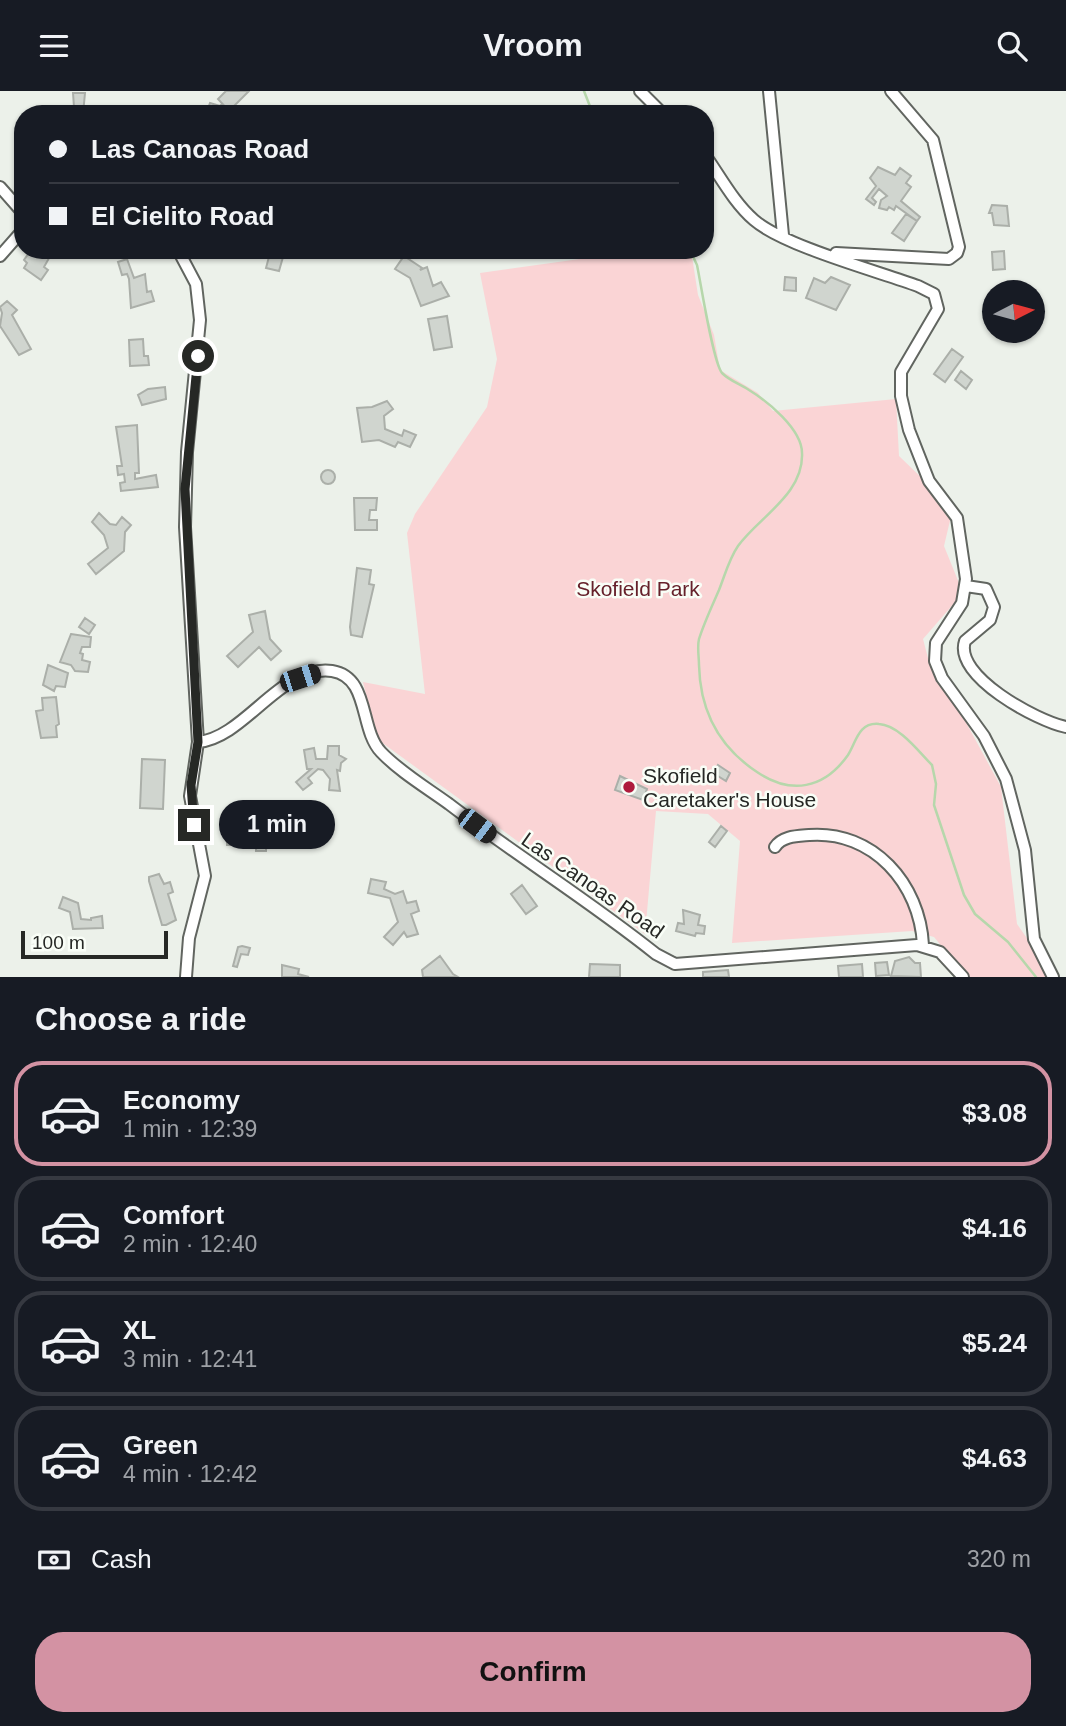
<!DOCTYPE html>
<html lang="en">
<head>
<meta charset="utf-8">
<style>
	:root { --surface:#171b24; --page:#242831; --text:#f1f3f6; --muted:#9ea1a6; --line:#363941; --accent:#d392a3 }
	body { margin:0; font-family:Arial,sans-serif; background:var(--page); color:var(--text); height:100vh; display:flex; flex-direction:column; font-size:26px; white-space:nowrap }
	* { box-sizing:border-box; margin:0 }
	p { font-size:23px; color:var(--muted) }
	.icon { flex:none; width:38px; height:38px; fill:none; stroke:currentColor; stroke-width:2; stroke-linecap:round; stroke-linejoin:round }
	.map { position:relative; height:886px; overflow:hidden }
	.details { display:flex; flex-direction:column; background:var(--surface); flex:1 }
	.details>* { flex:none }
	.hud { position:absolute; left:14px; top:14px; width:700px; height:154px; border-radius:28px; box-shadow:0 2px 5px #0004; display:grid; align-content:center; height:154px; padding:0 35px; background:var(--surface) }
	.needle { width:46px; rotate:84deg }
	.fabs { position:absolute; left:982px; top:189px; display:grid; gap:14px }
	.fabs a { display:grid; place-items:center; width:63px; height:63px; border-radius:50%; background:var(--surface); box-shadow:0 2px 5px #0004; font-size:35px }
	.scale { position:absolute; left:21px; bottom:18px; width:147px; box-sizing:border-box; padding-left:7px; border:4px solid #262825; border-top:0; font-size:19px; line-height:24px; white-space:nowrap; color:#262825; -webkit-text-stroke:5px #f9fef7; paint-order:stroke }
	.end { position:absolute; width:32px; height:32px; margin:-16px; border:9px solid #262825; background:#fff; box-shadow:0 0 0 4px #fff }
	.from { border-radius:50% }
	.bubble { position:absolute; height:49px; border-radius:24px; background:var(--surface); box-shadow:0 2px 5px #0004; font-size:23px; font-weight:700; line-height:49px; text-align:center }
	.car { position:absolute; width:21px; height:42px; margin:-21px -10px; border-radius:9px; box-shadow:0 0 5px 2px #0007; background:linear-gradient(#222 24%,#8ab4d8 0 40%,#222 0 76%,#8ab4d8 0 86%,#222 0) }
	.hud b { display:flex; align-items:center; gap:24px; height:66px; font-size:26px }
	.hud b+b { border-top:2px solid var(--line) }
	.hud i { width:18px; height:18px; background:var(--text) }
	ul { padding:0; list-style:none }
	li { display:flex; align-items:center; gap:21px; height:105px; margin:0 14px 10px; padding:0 21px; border:4px solid var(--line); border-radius:28px }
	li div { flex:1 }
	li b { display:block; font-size:26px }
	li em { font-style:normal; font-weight:700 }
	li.current { border-color:var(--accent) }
	li>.icon { width:63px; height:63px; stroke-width:1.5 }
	h2 { padding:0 35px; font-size:32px; line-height:84px }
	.pay { display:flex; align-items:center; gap:18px; height:77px; padding:0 35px; font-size:26px }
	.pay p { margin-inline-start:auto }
	.button { display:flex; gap:14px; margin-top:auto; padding:14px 35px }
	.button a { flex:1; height:80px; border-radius:28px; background:var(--accent); color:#111; font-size:28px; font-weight:700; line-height:80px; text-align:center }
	header { display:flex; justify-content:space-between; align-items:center; height:91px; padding:0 35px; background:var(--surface); font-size:32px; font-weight:700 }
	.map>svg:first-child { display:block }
</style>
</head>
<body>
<header><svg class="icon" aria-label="menu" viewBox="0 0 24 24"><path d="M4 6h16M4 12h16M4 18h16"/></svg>Vroom<svg class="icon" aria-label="search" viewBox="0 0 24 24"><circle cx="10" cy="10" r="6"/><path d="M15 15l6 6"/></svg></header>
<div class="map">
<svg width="1066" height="886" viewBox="0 0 1066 886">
	<rect width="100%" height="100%" fill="#ecf1ea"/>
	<path fill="#fad4d5" d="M644,159H691L698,204L714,244L720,279L758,302L773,320L896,308L899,365L953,417L944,455L963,502L923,548L929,571L949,600L1001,696L1017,833L1054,886H967L934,846L912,840L732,852L740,750L708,723L656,720L645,843L377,648L363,591L425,603L407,442L415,423L487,316L497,268L480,182Z"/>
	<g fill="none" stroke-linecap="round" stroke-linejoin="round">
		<path stroke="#b6d7ab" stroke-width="2.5" d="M584,0L593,23
			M690,159L697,174C701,193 713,271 722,282C730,290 740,293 749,299C767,310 802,338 802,362C804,403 759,426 738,455C729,468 725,484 719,499C712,515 704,532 699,548C697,556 699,566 699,574C700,619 719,656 757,681C791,704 824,698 848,664C856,652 858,631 879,633C899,634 919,661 932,674L936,693L934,714L964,804L975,823L1008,851L1036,886"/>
	</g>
	<path fill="#d0d5cf" stroke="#abafa9" stroke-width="2" d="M226,0H249L229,20L218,8Z
		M73,2H85L83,23H60V16H74Z
		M210,12L220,15L222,13L226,22L206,23Z
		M878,76L895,84L900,77L911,85L906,92L911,96L901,110L920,126L917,130L896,115L894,119L889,116L887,119L879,117L881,109L887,105L879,98L872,107L876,111L874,114L866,108L876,95L870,87Z
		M992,114L1007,115L1009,135L994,134L992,122H989Z
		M906,123L917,130L904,150L892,142Z
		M31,159L53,160L44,176L48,179L41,189L24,177L27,172L24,169Z
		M268,159H285L279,180L266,177L270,162Z
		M1004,160L1005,178L993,179L992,161Z
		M404,165L422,177L420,179L427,176L433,195L441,191L449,205L421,215L410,187L395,178Z
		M127,168L134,187L145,183L147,201L151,200L154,210L131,217L129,188L127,183L122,184L118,171Z
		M785,186L796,187V200L784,199Z
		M831,186L850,194L836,219L806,207L814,187L825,192Z
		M7,210L17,219L12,224L31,258L19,264L0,235L2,222L0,216Z
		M447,225L452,256L434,259L428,228Z
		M143,248L144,265H148L149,274L130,275L129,249Z
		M952,258L963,266L945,291L934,283Z
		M961,280L972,289L966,298L955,289Z
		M165,296L166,308L142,314L138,304L148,298Z
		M387,310L393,318L384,325L385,338L402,345L404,339L416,344L410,356L398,351L395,356L379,349L362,351L357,317L372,316Z
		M137,334L139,382H135V388L156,384L158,396L121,400L120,392L125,391L124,383L118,384L117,375H122L116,336Z
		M321 386a7 7 0 1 1 14 0a7 7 0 1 1-14 0Z
		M354,407H377L376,419H370L369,429H377V439H355Z
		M99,422L110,433L116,434L122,426L131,434L125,441L124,460L96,483L88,473L108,457L104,444L92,431Z
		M357,477L371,479L369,493L374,494L362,546L351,544L350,536Z
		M265,520L270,548L281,560L271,569L259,556L238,576L227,565L253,541L249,524Z
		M85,527L95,534L89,543L79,536Z
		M71,543L91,546L90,556H82L80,562L83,563L82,569L90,571L88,581L75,580L71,574L60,571Z
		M48,574L68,582L65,596L56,595L54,600L43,594Z
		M56,606L59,633L56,635L57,646L41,647L36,620L43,619L42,607Z
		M328,655H339V664L346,668L341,672L340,680L337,679L340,700L329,699L330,688L323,679L318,678L308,687L312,692L303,699L296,691L311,678H307L304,659L314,657L316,668H327Z
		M142,668L165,669L163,718L140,717Z
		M718,674L730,682L726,690L713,682Z
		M620,685L647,698L643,709L615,699Z
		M257,730H267L266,760H256Z
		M721,735L727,740L715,756L709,751Z
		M241,738V754H227V739Z
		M159,783L164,793L170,791L173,801L168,803L176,829L166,834H162L149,790V786Z
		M371,788L386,791L384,798L395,803L403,800L407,812L416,810L419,820L411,823L418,843L407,846L404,841L393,854L384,846L398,831L390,807L368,802Z
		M522,794L537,815L526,823L511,803Z
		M63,806L78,812L81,828L91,829V827L102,825L103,837L73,838L70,821L59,817Z
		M683,819L700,824L698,834L705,835L704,843L696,842L695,845L676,840L678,832L684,833Z
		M242,855L250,857L248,864L241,863L237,876L233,875L238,856Z
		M440,865L453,883L458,886H423L422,879Z
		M909,866L915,872H920L921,886L891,885L895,870Z
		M887,871L889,884L876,885L875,872Z
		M590,873L620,874V886H589Z
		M862,873L863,886H839L838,875Z
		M282,874L299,878L298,883L309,886H282Z
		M728,879L729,886H703V881Z"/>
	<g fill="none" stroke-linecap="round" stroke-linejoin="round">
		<g stroke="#616560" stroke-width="14">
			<path id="minor" d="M640,0L663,23
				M769,0L783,144
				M705,64C720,85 734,112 754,129C784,155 877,180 918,195L934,203L938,218L901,281V305L909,339L929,390L957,427L966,488L962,512L936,552L935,570L942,587L984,645L1006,688L1025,759L1034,848L1053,886
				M0,96L23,122
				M178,159L196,193L200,229L187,361L185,436L198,651L190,705L205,785L189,847L186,886
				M836,162L949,168L957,162L959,156L933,49L891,0
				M0,165L23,139
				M966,495L986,498L994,516L990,529L965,550C953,585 1037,630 1066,636
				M198,651C245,647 281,573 332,580C370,586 359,638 381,661C400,681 427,697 449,713C517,765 590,810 656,863L675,873L917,854L940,861L963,886
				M775,756C782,745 797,745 809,744C873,739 920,793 923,854"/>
		</g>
		<use href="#minor" stroke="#fff" stroke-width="10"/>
	</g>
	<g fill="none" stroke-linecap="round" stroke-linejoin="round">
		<path stroke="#262825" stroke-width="9" d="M194,734L191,694L198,651L185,398L198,265"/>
	</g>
	<circle fill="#af1b3d" stroke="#f9fef7" stroke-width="2.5" cx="629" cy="696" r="7"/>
	<g text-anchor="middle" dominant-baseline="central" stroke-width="5" stroke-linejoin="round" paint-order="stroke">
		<g font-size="21" fill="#66212b" stroke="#f9fef7">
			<text x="638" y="497">Skofield Park</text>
		</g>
		<g font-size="21" fill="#262825" stroke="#f9fef7" text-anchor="start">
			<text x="643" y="684">Skofield<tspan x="643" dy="24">Caretaker's House</tspan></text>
		</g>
		<g font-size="21" fill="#262825" stroke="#f9fef7">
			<text transform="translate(593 794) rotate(35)">Las Canoas Road</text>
		</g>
	</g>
</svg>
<div class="fabs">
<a><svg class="needle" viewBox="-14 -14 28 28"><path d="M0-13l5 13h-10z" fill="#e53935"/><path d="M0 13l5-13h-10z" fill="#9ea1a6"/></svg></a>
</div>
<div class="scale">100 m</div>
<i class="end from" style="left:198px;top:265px"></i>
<i class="end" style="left:194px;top:734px"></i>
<div class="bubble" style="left:219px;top:709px;width:116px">1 min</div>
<i class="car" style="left:300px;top:587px;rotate:72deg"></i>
<i class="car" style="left:477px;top:735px;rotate:127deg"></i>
<div class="hud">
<b><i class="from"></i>Las Canoas Road</b>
<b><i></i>El Cielito Road</b>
</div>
</div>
<section class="details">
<h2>Choose a ride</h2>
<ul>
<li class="current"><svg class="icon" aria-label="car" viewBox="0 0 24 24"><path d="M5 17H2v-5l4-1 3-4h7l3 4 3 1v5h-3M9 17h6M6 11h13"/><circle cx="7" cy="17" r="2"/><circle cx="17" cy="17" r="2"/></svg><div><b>Economy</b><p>1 min · 12:39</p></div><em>$3.08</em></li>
<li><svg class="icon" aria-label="car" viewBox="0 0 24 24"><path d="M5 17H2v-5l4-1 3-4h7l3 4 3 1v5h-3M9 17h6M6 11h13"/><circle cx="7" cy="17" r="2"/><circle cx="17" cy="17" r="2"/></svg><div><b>Comfort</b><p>2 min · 12:40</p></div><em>$4.16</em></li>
<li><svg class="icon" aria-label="car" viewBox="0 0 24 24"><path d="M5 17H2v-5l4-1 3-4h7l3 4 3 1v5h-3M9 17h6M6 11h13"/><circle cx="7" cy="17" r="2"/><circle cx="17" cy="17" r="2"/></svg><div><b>XL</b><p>3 min · 12:41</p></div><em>$5.24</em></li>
<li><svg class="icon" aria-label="car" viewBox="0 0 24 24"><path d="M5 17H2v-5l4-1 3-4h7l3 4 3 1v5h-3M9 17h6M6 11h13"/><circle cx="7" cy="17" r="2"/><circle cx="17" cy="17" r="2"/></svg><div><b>Green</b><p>4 min · 12:42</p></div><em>$4.63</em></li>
</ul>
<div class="pay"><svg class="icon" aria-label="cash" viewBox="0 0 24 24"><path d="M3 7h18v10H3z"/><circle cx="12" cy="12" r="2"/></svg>Cash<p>320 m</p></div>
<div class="button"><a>Confirm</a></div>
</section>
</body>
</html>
